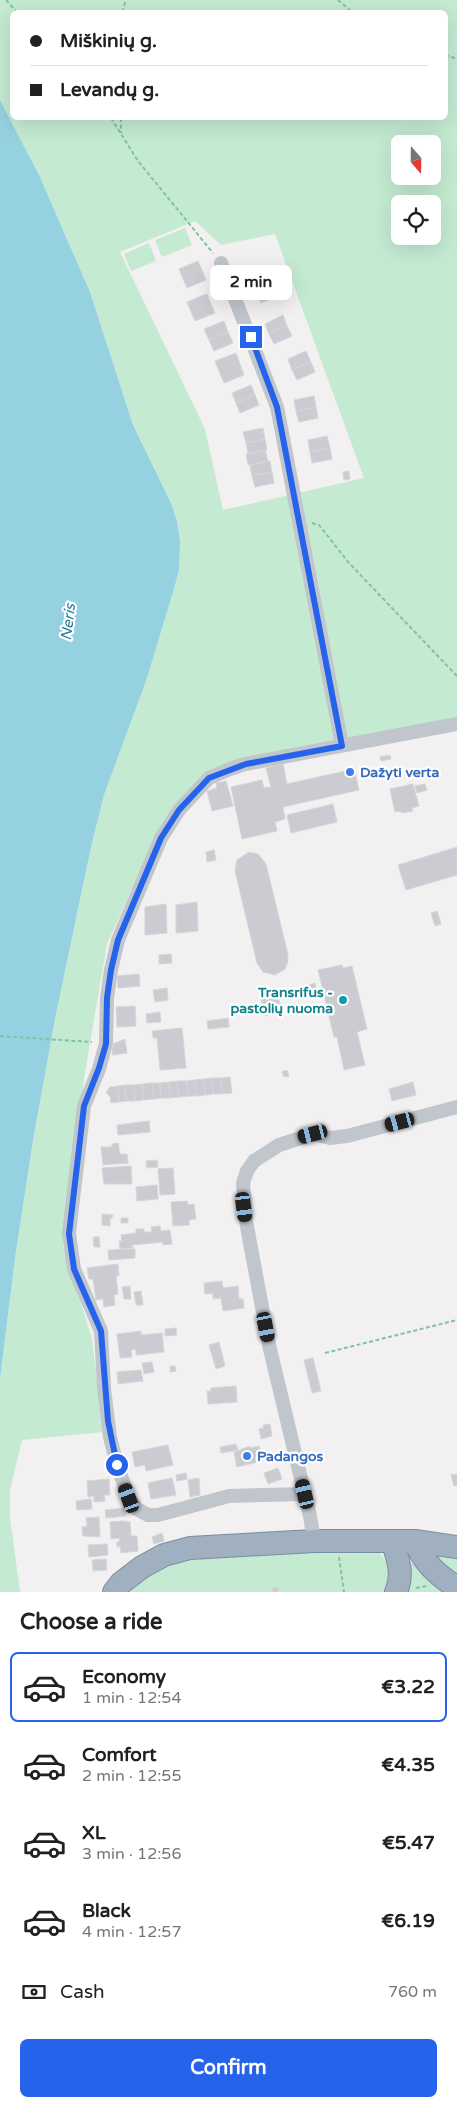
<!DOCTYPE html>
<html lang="en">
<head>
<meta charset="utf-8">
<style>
	:root { --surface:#fff; --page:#f2f2f2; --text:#202124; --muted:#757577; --line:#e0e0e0; --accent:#2563eb }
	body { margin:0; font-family:"Varela Round",sans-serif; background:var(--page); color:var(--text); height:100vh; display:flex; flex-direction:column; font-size:19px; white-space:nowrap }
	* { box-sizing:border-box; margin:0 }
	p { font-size:16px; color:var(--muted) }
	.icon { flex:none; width:28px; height:28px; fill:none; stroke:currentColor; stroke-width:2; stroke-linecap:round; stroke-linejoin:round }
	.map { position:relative; height:1592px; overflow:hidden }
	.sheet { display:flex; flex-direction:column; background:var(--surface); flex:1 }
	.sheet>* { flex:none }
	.guide { position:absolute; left:10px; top:10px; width:438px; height:110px; border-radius:8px; box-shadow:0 5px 20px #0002; display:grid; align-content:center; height:110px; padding:0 20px; background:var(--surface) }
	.needle { width:32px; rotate:160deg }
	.buttons { position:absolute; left:391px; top:135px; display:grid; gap:10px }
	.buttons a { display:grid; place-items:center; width:50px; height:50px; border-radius:8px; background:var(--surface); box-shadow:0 5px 20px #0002; font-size:25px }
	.end { position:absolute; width:22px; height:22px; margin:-11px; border:6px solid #2563eb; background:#fff; box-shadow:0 0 0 2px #fff }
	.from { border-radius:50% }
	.bubble { position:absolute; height:35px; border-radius:8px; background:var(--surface); box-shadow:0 5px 20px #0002; font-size:16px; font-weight:700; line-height:35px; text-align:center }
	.car { position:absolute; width:15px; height:30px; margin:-15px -8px; border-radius:6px; box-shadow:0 0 4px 1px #0007; background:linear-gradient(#222 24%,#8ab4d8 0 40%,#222 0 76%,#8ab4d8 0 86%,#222 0) }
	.guide b { display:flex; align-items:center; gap:18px; height:48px; font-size:19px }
	.guide b+b { border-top:1px solid var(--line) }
	.guide i { width:12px; height:12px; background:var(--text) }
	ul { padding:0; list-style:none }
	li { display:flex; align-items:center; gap:15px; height:70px; margin:0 10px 8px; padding:0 10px; border:2px solid transparent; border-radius:8px }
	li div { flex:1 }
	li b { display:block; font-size:19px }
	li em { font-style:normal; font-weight:700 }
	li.selected { border-color:var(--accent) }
	li>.icon { width:45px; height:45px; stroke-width:1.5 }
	h2 { padding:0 20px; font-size:22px; line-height:60px }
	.pay { display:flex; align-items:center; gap:12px; height:55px; padding:0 20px; font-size:19px }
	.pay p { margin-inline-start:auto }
	.action { display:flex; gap:10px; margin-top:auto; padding:10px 20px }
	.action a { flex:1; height:58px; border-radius:8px; background:var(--accent); color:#fff; font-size:20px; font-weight:700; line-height:58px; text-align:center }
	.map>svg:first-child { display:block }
</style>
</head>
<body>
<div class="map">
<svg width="457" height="1592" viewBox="0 0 457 1592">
	<rect width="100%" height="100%" fill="#f2f0f0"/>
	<path fill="#c4ead2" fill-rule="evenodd" d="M0,0H457V718L276,752L184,795L161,824L107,944L85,1072L63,1245L92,1339L103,1432L22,1440L10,1490V1517L20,1592H0V1379L15,1258L33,1140L56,1014L91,847L104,795L147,678L174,589L179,570L180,541L177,521L171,503L133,425L90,292L39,175L0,100ZM12,12H445V118H12ZM400,144H432V176H400ZM400,204H432V236H400ZM195,221L221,245L275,234L364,478L223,510L205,429L120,252Z
		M185,228L192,245L162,257L155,240Z
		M149,243L156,261L131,271L124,254Z
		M427,1549L457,1553V1581Z
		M377,1550L391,1566L387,1590L382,1592H126L153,1570L193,1556Z
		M411,1563L414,1564L453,1592H403L408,1565Z"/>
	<path fill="#96d1e1" d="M0,100L39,175L90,292L133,425L171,503L177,521L180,541L179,570L174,589L147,678L104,795L91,847L56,1014L33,1140L15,1258L0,1379Z"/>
	<path fill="#cbccd1" stroke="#d4d6da" d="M198,261L206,280L187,288L179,269Z
		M270,274L274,284L256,292L252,282Z
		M274,284L279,295L261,303L256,292Z
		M207,294L215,313L195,321L187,302Z
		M283,315L287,326L269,334L265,324Z
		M224,321L228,332L209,340L204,329Z
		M287,326L292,336L274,344L269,334Z
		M228,332L233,343L214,351L209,340Z
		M306,351L311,362L292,370L288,359Z
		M236,353L244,375L224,383L215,361Z
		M311,362L315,372L297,380L292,370Z
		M251,385L255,395L236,403L232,393Z
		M255,395L259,405L240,413L236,403Z
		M314,396L316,407L296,411L294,400Z
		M316,407L318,418L299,422L296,411Z
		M263,428L265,439L246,443L243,432Z
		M327,436L330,448L310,452L308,440Z
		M265,439L267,450L248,454L246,443Z
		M330,448L332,459L312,463L310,452Z
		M265,450L268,461L248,465L246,454Z
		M270,461L272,472L252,476L250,465Z
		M349,471L350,479L344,480L343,472Z
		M272,472L274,483L255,487L252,476Z
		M390,755L391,759L381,761L380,757Z
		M283,764L287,784L354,769L359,790L283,807L285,819L275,822L277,831L242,839L231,787L262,780L264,788L271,787L266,768Z
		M226,781L233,806L212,811L207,791L217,788L216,783Z
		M413,784L419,806L412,808L413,811L402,813L401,811L395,812L390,789Z
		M425,784L427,790L417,793L415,786Z
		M333,804L337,822L291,833L287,815Z
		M457,847V875L406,890L398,865Z
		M214,850L216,860L207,862L206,852Z
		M249,852L258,854L266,864L288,955V961L285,969L275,975L263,972L257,963L235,871L237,860Z
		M197,902L198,931L176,933V905Z
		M166,904L167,933L145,935V907Z
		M437,911L441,924L435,926L431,913Z
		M171,954L172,963L159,964V955Z
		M342,965L343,968L352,966L367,1029L357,1032L365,1065L344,1070L337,1037H334L318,970Z
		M139,974L140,986L118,988L117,976Z
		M315,983L317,992L308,994L306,986Z
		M167,988L168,1000L155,1002L153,990Z
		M277,991L282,1012L265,1016L260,995Z
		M135,1006L136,1026L117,1027L116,1007Z
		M160,1012L161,1022L147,1023L146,1014Z
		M228,1018L229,1027L208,1029L207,1021Z
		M182,1028L186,1068L160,1070L157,1038H153L152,1031Z
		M125,1039L127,1053L112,1055L113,1044Z
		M287,1070L289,1076L284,1077L282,1072Z
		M230,1077L232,1093L222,1094L221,1078Z
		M212,1078H221L222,1094H213Z
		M212,1078L213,1094L205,1095L204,1079Z
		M204,1079L205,1095L197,1096L195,1080Z
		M195,1080L197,1096H188L187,1081Z
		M177,1081H187L188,1096L179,1097Z
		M177,1081L179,1097L170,1098L169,1082Z
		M169,1082L170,1098H161L160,1083Z
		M413,1082L416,1095L392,1101L389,1089Z
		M152,1083H160L161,1098L154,1099Z
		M152,1083L154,1099L143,1100L142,1084Z
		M142,1084L143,1100L135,1101L134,1085Z
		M125,1085H134L135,1101H126Z
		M125,1085L126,1101L119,1102L118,1086Z
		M118,1086L119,1102L111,1103L110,1096L106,1093L110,1087Z
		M149,1121L150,1132L118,1135L117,1125Z
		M118,1143L120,1154H127L128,1163L103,1165L101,1147H112V1144Z
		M157,1160L158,1167L147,1168L146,1161Z
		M131,1166L132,1184H104L102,1168Z
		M173,1168L175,1194L160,1195L158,1169Z
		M157,1185L158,1199L137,1201L136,1187Z
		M187,1201L188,1205L194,1204L196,1219L189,1220V1225L173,1226L171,1202Z
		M102,1214L113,1215L112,1218H110V1226L102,1225Z
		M121,1218H128V1223H121Z
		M160,1226L161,1231L170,1230L172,1244L163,1245V1242L132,1245L133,1248L120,1249L119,1241H122L121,1235L136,1233V1229H144V1232H152L151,1227Z
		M93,1237H99L100,1247H94Z
		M135,1249V1258L109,1260L108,1250Z
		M118,1264L119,1276H116L118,1294L114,1295L115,1305L104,1307L103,1299L96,1300L93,1279H89L87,1268Z
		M222,1281L223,1288L238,1286L239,1299H243L244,1308L223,1311L221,1298L213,1299V1293L205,1294L204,1283Z
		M130,1286L131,1299H124L122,1287Z
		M141,1291L143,1305H136L134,1292Z
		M176,1328L177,1335L165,1336V1329Z
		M141,1331V1335L162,1333L164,1352L136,1355V1349L131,1350L132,1357L120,1358L117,1334Z
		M219,1342L225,1366L216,1369L209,1345Z
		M313,1358L321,1391L312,1393L304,1360Z
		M152,1362L154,1372L144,1374L142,1363Z
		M170,1366H175L176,1371L170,1372Z
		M141,1370L143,1381L118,1384L117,1372Z
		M236,1386L237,1402L208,1404L207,1391H211V1388Z
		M270,1424L272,1436L261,1439L259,1429L264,1428L263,1425Z
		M236,1444L238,1450L221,1453L220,1447Z
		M168,1445L173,1465L146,1471L145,1465L135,1467L132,1452Z
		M250,1446V1448L259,1446L262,1461L237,1467L234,1452Z
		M278,1468L282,1479L268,1484L264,1473Z
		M186,1473L187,1479L177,1481L176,1475Z
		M457,1474V1485L454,1486L451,1475Z
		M172,1478L176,1495L151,1499L148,1483Z
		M199,1478L200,1495L190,1497L188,1480Z
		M109,1479L110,1495H104L105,1501L94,1502V1496L88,1497L87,1481Z
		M91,1499L92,1509L77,1510L76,1501Z
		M125,1508L126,1516L106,1518L105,1510Z
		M99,1517L100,1537L83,1536L82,1527L87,1526L86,1518Z
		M123,1521L130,1522L131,1536H137L138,1551L121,1553L120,1546L117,1547V1542L120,1541L119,1538L111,1539L110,1522Z
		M162,1533L164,1541L154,1544L152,1537Z
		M107,1544L108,1555L89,1557L88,1545Z
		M106,1559L107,1570L93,1571L92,1560Z
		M278,1587L279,1592H272V1588Z"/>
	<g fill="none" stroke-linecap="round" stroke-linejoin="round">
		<g stroke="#798da3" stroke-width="24">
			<path id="trunk" d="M392,1541C398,1558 404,1575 396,1592
				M415,1541C423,1563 438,1575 457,1588
				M114,1592L121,1583L142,1567L164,1555L190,1548L314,1541H415L457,1547"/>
		</g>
		<path stroke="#80c3a2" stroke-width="2" stroke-dasharray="4 2.5" stroke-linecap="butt" d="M6,0L17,12
			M338,0L352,12
			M122,12L126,0
			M445,55L457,59
			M111,118L138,161L213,253
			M121,118V133
			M312,523L319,525L349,563L457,676
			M0,1036L92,1042
			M325,1353L457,1320
			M339,1557L344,1592
			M416,1588L426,1586"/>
		<path stroke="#c0c6cc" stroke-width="14" d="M221,263L277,407L342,745
			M305,1494L229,1496L158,1515H148L137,1509L129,1498L117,1465L110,1437L104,1388L101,1331L74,1269L69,1233L84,1106L99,1069L106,1043L107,998L111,970L118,940L161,838L179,810L209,778L230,769L245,764L457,724
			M314,1541L310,1516L269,1345L246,1221L243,1183L247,1171L254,1161L279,1145L313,1134L330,1138L347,1136L457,1107"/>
		<use href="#trunk" stroke="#a0b0c1" stroke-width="22"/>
	</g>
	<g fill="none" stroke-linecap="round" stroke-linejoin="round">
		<path stroke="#2563eb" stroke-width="6" d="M117,1465L108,1421L101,1331L74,1269L69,1234L84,1106L99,1068L106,1044L107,998L111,970L118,940L161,838L179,810L209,778L246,764L342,746L277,407L251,337"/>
	</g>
	<g fill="#3f7fe0" stroke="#fff" stroke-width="2">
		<circle cx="350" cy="772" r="5"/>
		<circle cx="247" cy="1456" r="5"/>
	</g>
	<circle fill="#0f9aa8" stroke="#fff" stroke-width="2" cx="343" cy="1000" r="5"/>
	<g text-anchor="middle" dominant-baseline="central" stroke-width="4.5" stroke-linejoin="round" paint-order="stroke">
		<g font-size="14" font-weight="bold" fill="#366cbe" stroke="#fff" text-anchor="start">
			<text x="360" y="772">Dažyti verta</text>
			<text x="257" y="1456">Padangos</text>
		</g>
		<g font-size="14" font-weight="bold" fill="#0d838f" stroke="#fff" text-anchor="end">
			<text x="333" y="992">Transrifus -<tspan x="333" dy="16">pastolių nuoma</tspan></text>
		</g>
		<g font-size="15" font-style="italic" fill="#1e7f99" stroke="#fff">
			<text transform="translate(68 622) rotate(-83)">Neris</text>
		</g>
	</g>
</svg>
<div class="buttons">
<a><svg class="needle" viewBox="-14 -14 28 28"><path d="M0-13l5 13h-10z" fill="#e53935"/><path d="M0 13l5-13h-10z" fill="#757577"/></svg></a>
<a><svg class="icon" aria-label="locate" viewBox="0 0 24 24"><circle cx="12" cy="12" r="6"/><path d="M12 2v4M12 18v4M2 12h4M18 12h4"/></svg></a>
</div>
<i class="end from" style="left:117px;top:1465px"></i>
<i class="end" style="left:251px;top:337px"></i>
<div class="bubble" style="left:210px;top:265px;width:82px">2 min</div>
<i class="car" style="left:400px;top:1122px;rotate:255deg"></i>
<i class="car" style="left:313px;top:1134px;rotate:256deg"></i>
<i class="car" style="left:244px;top:1207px;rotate:173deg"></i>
<i class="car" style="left:266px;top:1327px;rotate:169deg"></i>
<i class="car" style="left:305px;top:1494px;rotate:347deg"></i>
<i class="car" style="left:129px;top:1498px;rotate:340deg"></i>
<div class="guide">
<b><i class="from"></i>Miškinių g.</b>
<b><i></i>Levandų g.</b>
</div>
</div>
<section class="sheet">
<h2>Choose a ride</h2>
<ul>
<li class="selected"><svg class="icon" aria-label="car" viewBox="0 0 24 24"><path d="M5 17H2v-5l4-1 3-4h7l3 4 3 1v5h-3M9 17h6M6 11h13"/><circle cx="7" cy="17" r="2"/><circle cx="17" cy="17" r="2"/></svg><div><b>Economy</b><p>1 min · 12:54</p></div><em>€3.22</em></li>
<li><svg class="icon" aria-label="car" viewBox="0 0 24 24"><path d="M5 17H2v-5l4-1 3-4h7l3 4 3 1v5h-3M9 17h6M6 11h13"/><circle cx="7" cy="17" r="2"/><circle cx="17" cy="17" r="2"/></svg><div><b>Comfort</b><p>2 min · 12:55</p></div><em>€4.35</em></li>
<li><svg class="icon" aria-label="car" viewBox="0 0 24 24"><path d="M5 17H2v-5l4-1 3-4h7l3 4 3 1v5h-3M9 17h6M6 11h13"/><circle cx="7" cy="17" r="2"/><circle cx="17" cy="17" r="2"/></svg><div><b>XL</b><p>3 min · 12:56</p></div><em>€5.47</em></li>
<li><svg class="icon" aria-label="car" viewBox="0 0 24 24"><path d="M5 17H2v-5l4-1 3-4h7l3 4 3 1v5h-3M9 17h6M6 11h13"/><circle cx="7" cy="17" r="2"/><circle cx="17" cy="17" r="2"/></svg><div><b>Black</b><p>4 min · 12:57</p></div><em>€6.19</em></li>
</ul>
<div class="pay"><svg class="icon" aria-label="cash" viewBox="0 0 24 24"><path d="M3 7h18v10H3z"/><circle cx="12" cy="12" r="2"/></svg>Cash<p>760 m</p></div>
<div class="action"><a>Confirm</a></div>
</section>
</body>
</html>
